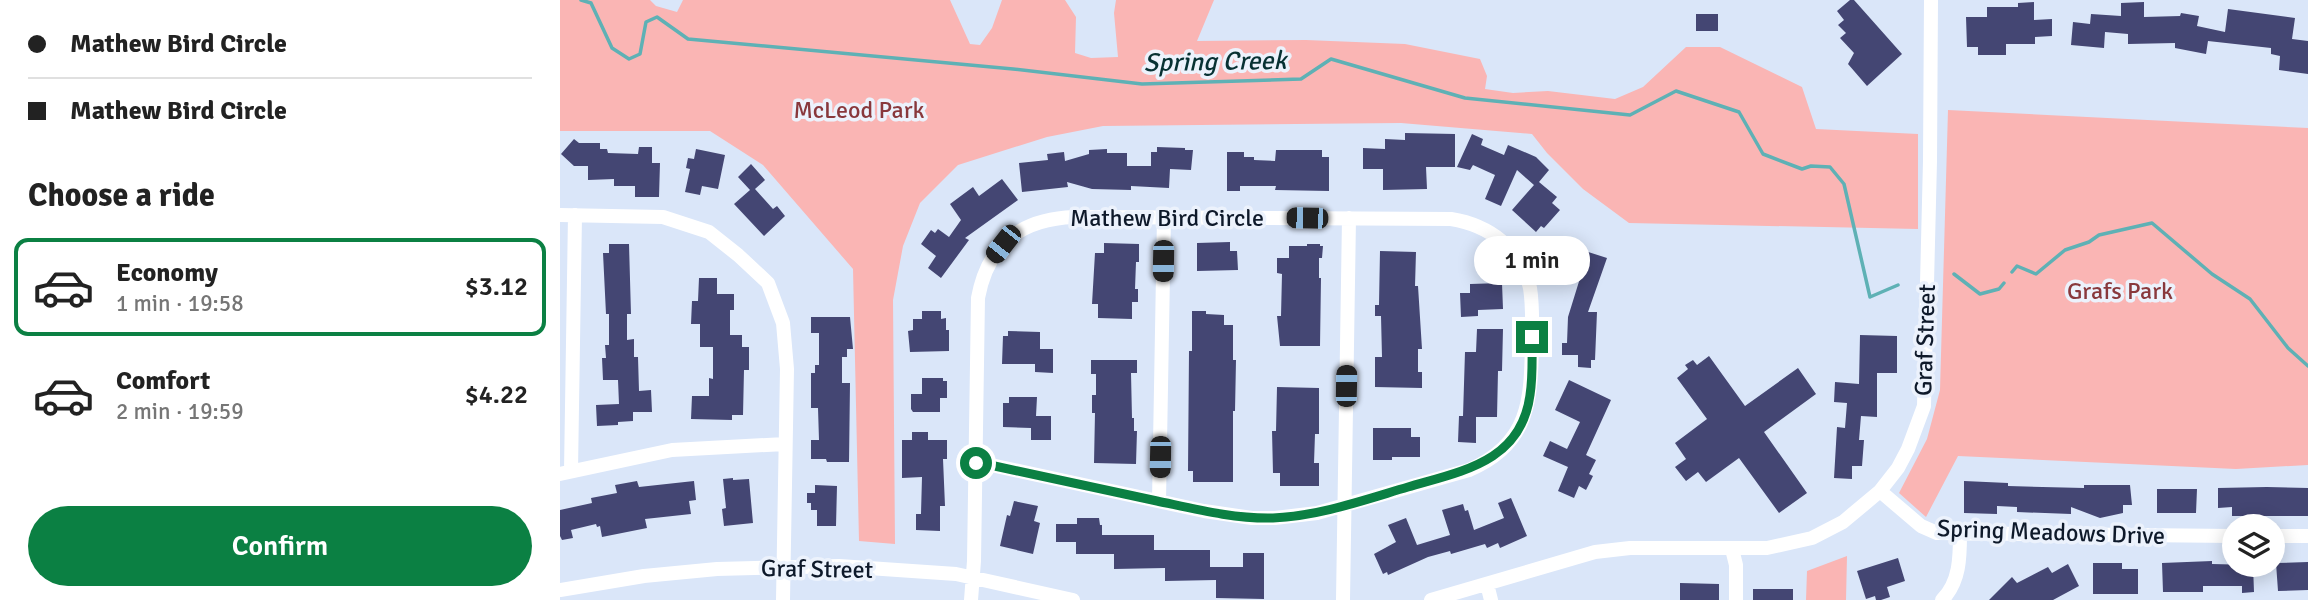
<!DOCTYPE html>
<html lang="en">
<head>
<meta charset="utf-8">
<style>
	:root { --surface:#fff; --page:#f6f6f6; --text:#222; --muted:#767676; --line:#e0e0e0; --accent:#0b8043 }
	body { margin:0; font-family:Signika,sans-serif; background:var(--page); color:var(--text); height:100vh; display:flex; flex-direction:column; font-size:26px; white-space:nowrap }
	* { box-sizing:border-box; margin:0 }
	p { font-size:23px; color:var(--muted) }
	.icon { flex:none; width:38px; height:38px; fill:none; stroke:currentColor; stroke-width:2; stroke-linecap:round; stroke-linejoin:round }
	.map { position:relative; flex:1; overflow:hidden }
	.sheet { display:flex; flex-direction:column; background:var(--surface); width:560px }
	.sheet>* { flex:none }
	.banner { display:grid; align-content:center; height:154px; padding:0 28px; background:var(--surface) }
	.buttons { position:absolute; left:1662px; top:514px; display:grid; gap:14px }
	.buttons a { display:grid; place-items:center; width:63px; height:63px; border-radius:50%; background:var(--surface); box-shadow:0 4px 18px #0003; font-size:35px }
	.end { position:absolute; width:32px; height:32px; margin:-16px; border:9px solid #0b8043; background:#fff; box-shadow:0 0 0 4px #fff }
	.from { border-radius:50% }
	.bubble { position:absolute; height:49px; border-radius:24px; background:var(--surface); box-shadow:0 4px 18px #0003; font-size:23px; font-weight:600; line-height:49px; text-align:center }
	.car { position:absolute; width:21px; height:42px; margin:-21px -10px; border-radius:9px; box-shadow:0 0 5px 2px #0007; background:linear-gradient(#222 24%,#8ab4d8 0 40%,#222 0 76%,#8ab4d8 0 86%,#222 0) }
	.banner b { display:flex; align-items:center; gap:24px; height:66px; font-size:26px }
	.banner b+b { border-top:2px solid var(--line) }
	.banner i { width:18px; height:18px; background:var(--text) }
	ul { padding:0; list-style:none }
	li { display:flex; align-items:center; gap:21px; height:98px; margin:0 14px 10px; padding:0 14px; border:4px solid transparent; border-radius:14px }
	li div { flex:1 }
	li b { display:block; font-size:26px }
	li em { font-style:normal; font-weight:600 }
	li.selected { border-color:var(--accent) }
	li>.icon { width:63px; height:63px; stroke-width:1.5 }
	h2 { padding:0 28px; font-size:32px; line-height:84px }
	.action { display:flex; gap:14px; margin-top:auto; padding:14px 28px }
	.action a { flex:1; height:80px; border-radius:42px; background:var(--accent); color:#fff; font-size:28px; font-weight:600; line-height:80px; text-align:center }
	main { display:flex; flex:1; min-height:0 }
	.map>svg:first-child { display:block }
</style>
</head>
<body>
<main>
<section class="sheet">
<div class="banner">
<b><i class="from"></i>Mathew Bird Circle</b>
<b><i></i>Mathew Bird Circle</b>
</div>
<h2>Choose a ride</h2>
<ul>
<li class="selected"><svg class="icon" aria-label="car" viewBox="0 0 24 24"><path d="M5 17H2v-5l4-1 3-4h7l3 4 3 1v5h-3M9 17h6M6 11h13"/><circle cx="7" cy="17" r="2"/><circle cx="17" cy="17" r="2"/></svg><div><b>Economy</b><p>1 min · 19:58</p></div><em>$3.12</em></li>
<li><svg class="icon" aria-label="car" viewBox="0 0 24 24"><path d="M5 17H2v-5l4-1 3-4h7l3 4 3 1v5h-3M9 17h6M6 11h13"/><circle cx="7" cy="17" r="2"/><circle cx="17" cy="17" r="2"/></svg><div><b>Comfort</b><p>2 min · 19:59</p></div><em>$4.22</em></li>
</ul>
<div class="action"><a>Confirm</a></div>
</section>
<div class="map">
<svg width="1748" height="600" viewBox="0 0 1748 600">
	<rect width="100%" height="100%" fill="#dae6f9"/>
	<path fill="#fab5b4" d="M0,0H90L96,6L117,12L123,0H390L410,44L420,45L432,28L442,0H505L516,17L515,53L531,58L558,57L554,13L556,0H654L637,41L746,40L845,44L920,59L927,76L925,89L953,93L988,91L1055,99L1083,87L1126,47H1160L1242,87L1256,129L1358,134V229L1069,223L1023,189L987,153L972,134L841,123L543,126L487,137L398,165L360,203L343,246L333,300L335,544L299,541L293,269L203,165L150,131H0Z
		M1388,110L1748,128V465L1676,469L1398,456L1366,517L1339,493L1367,439L1380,390Z
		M1287,556L1286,600H1246L1247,571Z"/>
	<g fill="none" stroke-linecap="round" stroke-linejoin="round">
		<path stroke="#5eb1b5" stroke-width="3.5" d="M21,0L31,3L52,48L69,59L80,54L86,22L97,17L128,39L453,69L582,84L741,79L771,59L905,98L1070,115L1116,91L1179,112L1203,154L1242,169L1251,166L1270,167L1284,184L1310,297L1338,285
			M1452,272L1457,266L1476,274L1505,250L1529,242L1539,235L1592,223L1652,274L1690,299L1728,348L1748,366
			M1394,274L1420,294L1439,289L1444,283"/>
	</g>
	<path fill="#444673" d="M1290,0H1294L1342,54L1307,86L1288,64L1294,53L1280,38L1286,33L1278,25L1284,20L1277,11Z
		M1474,2V20L1492,19V36L1475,37V44H1446V55H1418V47H1407L1406,17H1427V7H1458V3Z
		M1584,2V17L1620,16L1621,13L1639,16L1637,26L1665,32L1668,9L1735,18L1732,39L1748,41V74L1719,70L1720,56L1711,54V48L1648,41L1646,54L1615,48V43L1568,44V34L1545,32L1544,48L1511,45L1513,22L1530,24L1531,14L1561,16V3Z
		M1136,14H1158V31H1136Z
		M845,133L895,134V167H866L867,189L823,190V169H803V148L825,149V139L845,140Z
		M912,134L923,139L921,145L944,155L948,145L976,157L989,170L979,182L997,197L992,203L1000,210L984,228L981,226L976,232L952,210L974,185L957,170L941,206L925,199L935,175L913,165L910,170L897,167Z
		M14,139L19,143H40V149H47L48,153L78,154L79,147H92V163H100L99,197H75V186H54V179L28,180V166H14L1,154Z
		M597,147L625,148V150H633L631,170L610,169L609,188L571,186V190L532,189L507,182L508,187L462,192L459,163L488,160L487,154L504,152L505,161L529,154V150L547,149V153H567V166H591V152H597Z
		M136,149L165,155L158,189L142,186L140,195L125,192L130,169L126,168L128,158L134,159Z
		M716,150H762V157H769V191L715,190L716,186H680V191H667V152H684V157H694V160L715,161Z
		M191,164L205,180L195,189L213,209L217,206L225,216L204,236L174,204L190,190L178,177Z
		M442,179L458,200L405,238L409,240L381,278L368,268L376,256L361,244L371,230L375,233L378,229L389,237L401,220L390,204L413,187L419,196Z
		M670,242V251H677L678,270L637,271V243Z
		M544,243L579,244V262H576L575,289H578V302H572V319L538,318V304H532L535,253H544Z
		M49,244H69L71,314H67V340L74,339V357H78L79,391L91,390L92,412H73V421L58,422V425L37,426L36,405L59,404L58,380H43L42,358H46L45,345H49V314H46L43,253H49Z
		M747,244H760V246H763L762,258H759V278H761L760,346H720L717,316H721L722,274L717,273V258H729V246H747Z
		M1010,250L1021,253L1022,250L1047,258L1028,312H1037L1035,360H1031V368L1018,367V355H1002V343H1007L1008,317L1021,275L999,268L1002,257L1007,259Z
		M820,251L856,252L855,286H858L862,349H858V372H862V388L815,387V357H822L821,316H815V305H819Z
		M139,278H157V294H174V310H170V335H182V347H189V370H184L183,415H172V420L131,419L132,396H149V378L153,379V347H140V324H131L132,301H138Z
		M942,283L943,309L918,310V316L901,317L900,293H910V284Z
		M362,311H381V319L386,318V330H389V351L350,352L348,331L353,330V319H362Z
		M632,311H646V314L664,315V325H673V360H676L675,411H673V482H633V471H628L629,351H632Z
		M251,317H290L293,349H287V357H282V383H290L289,462H267L266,459H251V440H259L258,408H251V373H255V365H259V333H251Z
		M917,329H943L942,371H938L937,417H916V443L898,442L899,416H903L905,352H916Z
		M448,331L480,332V349H493V373L475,372V364H442L443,336H448Z
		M1300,335L1337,336V373H1317V417L1301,416L1299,440H1304L1302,466H1292V479L1274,478L1277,427L1285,428L1287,403L1274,402L1275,382L1299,384Z
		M1149,356L1185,406L1238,368L1256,394L1204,432L1247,493L1219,513L1179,458L1146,482L1138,472L1126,481L1115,467L1126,459L1115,443L1147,419L1117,378L1128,369L1125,365L1133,360L1137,365Z
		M531,360H577V373H571L572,418H574V431H577L576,464L534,463L535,413H532V395H536V374H531Z
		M362,378H383V381H387V398H380V412H353L351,409V394H362Z
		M1009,380L1051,400L1026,455L1036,460L1029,474L1033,476L1026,490L1019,486L1014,498L998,491L1008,467L983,456L990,441L1007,449L1020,422L995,410Z
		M717,387L759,388V434H755L754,463H759V486H720V473H713L712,431H716Z
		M449,397H477L476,416H491V440H471V428L443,427V403H449Z
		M813,428H851V437H860V457H832V460H813Z
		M352,432H368V440H387V459H383L385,506H380V531L356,530V514H361L362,477L342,478V440H352Z
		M173,478V480L189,479L193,523L164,526L162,509L166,508L163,479Z
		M77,481L79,487L134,481L136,500L129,501L131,514L85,519L87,528L42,537L40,526L37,527L36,524L11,530L13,538L2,540L0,536V510L32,503L31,498L57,493L55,485Z
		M1404,481L1448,483V486L1524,488V485H1570L1572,505H1563V513L1540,518L1511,507V514L1457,512V507L1437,506V514L1404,513Z
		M255,485L277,486L276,526H257V510H251V503H247V493H255Z
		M1707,487L1748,488V516H1672V507L1658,508V488Z
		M1597,489H1637L1636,513H1597Z
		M951,498L967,536L940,548L938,543L927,548L925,544L891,554L890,551L868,557L828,575L827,572L823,574L814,554L836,542L828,525L846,518L857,545L890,535L882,510L903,504L905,511L908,510L914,530L944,518L938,503Z
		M454,501L478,506L474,521L480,523L473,554L440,546L447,515L450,516Z
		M517,518H539L540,525H542V535H594V550H650V567H683V553H704V599L656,598V580L605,581V568L554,569V554H516V542H496V524H517Z
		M1338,558L1345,581L1327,587L1330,597L1321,600H1316L1315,596L1306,599L1297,571Z
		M1652,561V564L1693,565L1694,592L1682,593V586H1643V592H1603L1602,563Z
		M1748,562V590L1718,591L1716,563Z
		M1533,563H1562V569H1578V594H1533Z
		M1508,564L1519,586L1493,600H1429L1452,577L1457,583L1488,567L1492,573Z
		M1120,583L1159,584V600H1120Z
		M1193,589H1233V600H1193Z"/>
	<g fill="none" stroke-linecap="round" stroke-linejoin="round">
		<path stroke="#fff" stroke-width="14" d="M0,215L103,217L149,232L178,255L208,283L223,323L227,369L223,600
			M11,471L15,215
			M0,474L112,450L225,444
			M1320,491L1361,526L1377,533L1675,536
			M599,501L604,217
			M1713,536H1748
			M1172,549L1176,565V600
			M927,584L931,600
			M0,590L84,576L157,569L279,566L396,574L513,600
			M411,600L414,561L418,298C428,244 461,219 514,217L891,219C929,225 962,249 970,288C973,306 972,324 972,342C971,400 970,444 909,470L757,513L715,518H692L644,511L431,465L416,463
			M783,600L789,218
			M871,600L1035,552L1070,548H1207L1252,538L1283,522L1320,491L1338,468L1348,449L1364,406L1370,161L1371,0
			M1382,600C1400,582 1400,557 1400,533"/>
	</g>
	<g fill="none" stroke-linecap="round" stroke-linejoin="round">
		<path stroke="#0b8043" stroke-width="9" d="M416,463L430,465C486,477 542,489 597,501C635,509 674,519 713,518C759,516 804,500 848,487C902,471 961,462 970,395C973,376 972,356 972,337"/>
	</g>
	<g text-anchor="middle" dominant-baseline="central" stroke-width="7" stroke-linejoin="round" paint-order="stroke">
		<g font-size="24" fill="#89383c" stroke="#ecf2fc">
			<text x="299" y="110">McLeod Park</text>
			<text x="1560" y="291">Grafs Park</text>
		</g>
		<g font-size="24" fill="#0e192a" stroke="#ecf2fc">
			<text x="607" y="218">Mathew Bird Circle</text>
			<text transform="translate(1365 340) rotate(-88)">Graf Street</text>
			<text transform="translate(1491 532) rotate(2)">Spring Meadows Drive</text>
			<text transform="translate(257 569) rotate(1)">Graf Street</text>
		</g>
		<g font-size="26" font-style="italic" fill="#073133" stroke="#ecf2fc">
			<text transform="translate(655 62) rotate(-1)">Spring Creek</text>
		</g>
	</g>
</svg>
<div class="buttons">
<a><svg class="icon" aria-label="layers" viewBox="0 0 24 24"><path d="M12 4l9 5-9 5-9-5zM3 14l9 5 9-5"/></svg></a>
</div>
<i class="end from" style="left:416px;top:463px"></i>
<i class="end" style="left:972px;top:337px"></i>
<div class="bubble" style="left:914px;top:236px;width:116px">1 min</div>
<i class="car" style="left:747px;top:218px;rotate:271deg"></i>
<i class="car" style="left:443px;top:244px;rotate:218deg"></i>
<i class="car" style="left:603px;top:261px;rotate:181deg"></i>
<i class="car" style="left:786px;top:386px;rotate:1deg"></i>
<i class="car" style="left:600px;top:457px;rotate:181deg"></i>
</div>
</main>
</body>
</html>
